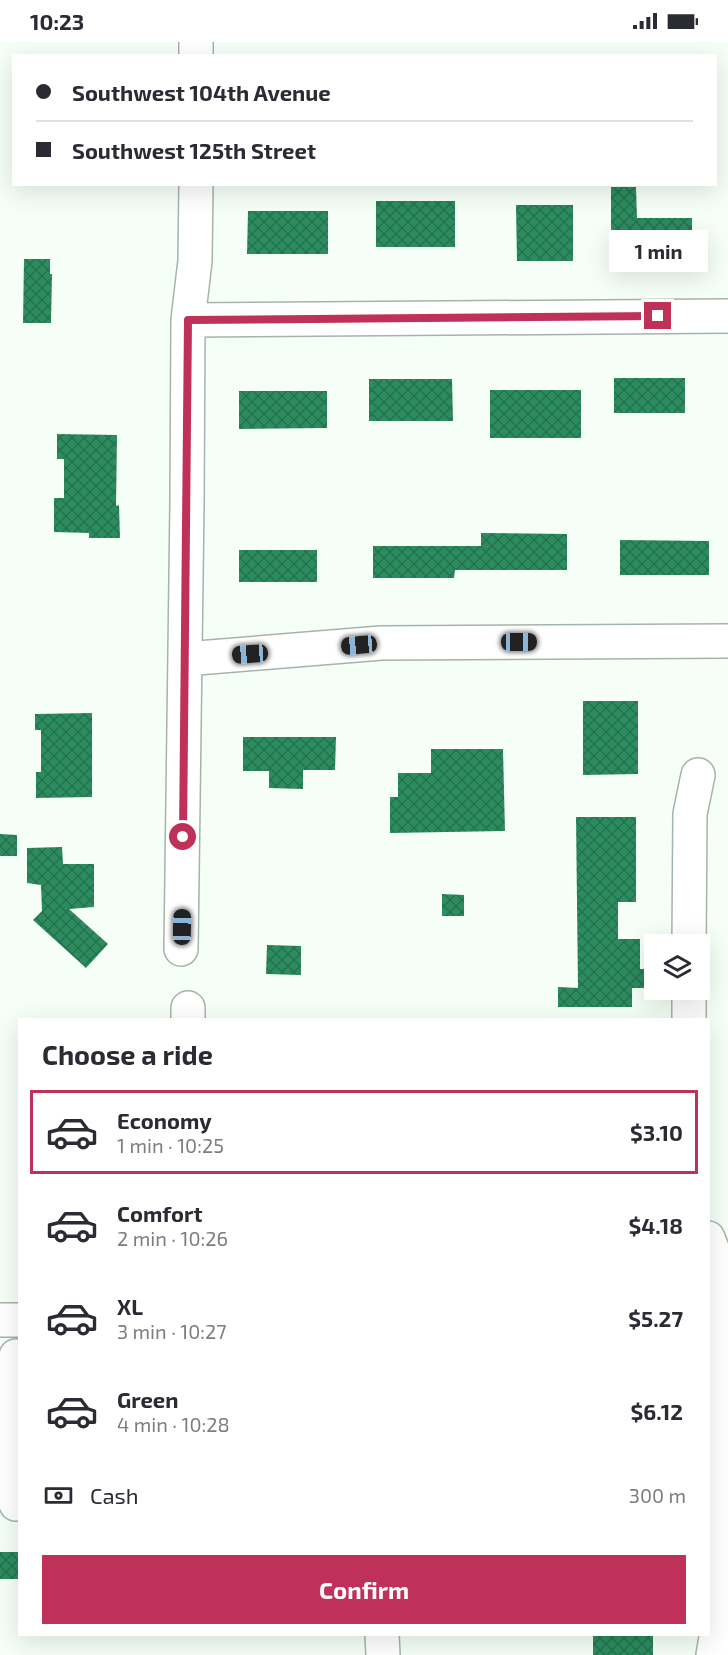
<!DOCTYPE html>
<html lang="en">
<head>
<meta charset="utf-8">
<style>
	:root { --surface:#fff; --page:#f7f7f7; --text:#2b2b33; --muted:#7c7c81; --line:#e1e1e2; --accent:#c0315a }
	body { margin:0; font-family:"Exo 2",sans-serif; background:var(--page); color:var(--text); height:100vh; display:flex; flex-direction:column; font-size:22px; white-space:nowrap }
	* { box-sizing:border-box; margin:0 }
	p { font-size:20px; color:var(--muted) }
	.icon { flex:none; width:33px; height:33px; fill:none; stroke:currentColor; stroke-width:2; stroke-linecap:round; stroke-linejoin:round }
	.map { position:relative; flex:1; overflow:hidden }
	.drawer { position:absolute; left:18px; top:976px; width:692px; height:618px; display:flex; flex-direction:column; background:var(--surface); border-radius:0px; box-shadow:0 6px 24px #0002 }
	.drawer>* { flex:none }
	.banner { position:absolute; left:12px; top:12px; width:705px; height:132px; border-radius:0px; box-shadow:0 6px 24px #0002; display:grid; align-content:center; height:132px; padding:0 24px; background:var(--surface) }
	.buttons { position:absolute; left:644px; top:892px; display:grid; gap:12px }
	.buttons a { display:grid; place-items:center; width:66px; height:66px; border-radius:0px; background:var(--surface); box-shadow:0 6px 24px #0002; font-size:30px }
	.end { position:absolute; width:27px; height:27px; margin:-14px; border:8px solid #c0315a; background:#fff; box-shadow:0 0 0 3px #fff }
	.from { border-radius:50% }
	.bubble { position:absolute; height:42px; border-radius:0px; background:var(--surface); box-shadow:0 6px 24px #0002; font-size:20px; font-weight:700; line-height:42px; text-align:center }
	.car { position:absolute; width:18px; height:36px; margin:-18px -9px; border-radius:8px; box-shadow:0 0 4px 2px #0007; background:linear-gradient(#222 24%,#8ab4d8 0 40%,#222 0 76%,#8ab4d8 0 86%,#222 0) }
	.banner b { display:flex; align-items:center; gap:21px; height:57px; font-size:22px }
	.banner b+b { border-top:2px solid var(--line) }
	.banner i { width:15px; height:15px; background:var(--text) }
	ul { padding:0; list-style:none }
	li { display:flex; align-items:center; gap:18px; height:84px; margin:0 12px 9px; padding:0 12px; border:3px solid transparent; border-radius:0px }
	li div { flex:1 }
	li b { display:block; font-size:22px }
	li em { font-style:normal; font-weight:700 }
	li.on { border-color:var(--accent) }
	li>.icon { width:54px; height:54px; stroke-width:1.5 }
	h2 { padding:0 24px; font-size:27px; line-height:72px }
	.pay { display:flex; align-items:center; gap:15px; height:66px; padding:0 24px; font-size:22px }
	.pay p { margin-inline-start:auto }
	.cta { display:flex; gap:12px; margin-top:auto; padding:12px 24px }
	.cta a { flex:1; height:69px; border-radius:0px; background:var(--accent); color:#fff; font-size:24px; font-weight:700; line-height:69px; text-align:center }
	.status { display:flex; justify-content:space-between; align-items:center; height:42px; padding:0 30px; background:var(--surface); direction:ltr }
	.status svg { height:16px; fill:currentColor }
	.map>svg:first-child { display:block }
</style>
</head>
<body>
<div class="status"><b>10:23</b><svg viewBox="0 0 49 12"><path d="M0 12V9h3v3zM5 12V6h3v6zM10 12V3h3v9zM15 12V0h3v12zM26 1h20v11H26zM47 4h2v5h-2z"/></svg></div>
<div class="map">
<svg width="728" height="1613" viewBox="0 0 728 1613">
	<defs>
		<pattern id="building-cross-hatch" width="8" height="8" patternUnits="userSpaceOnUse" patternTransform="scale(1.5)"><rect width="8" height="8" fill="#2c8c5f"/><path d="M0 0l8 8M0 8l8-8" fill="none" stroke="#24724d"/></pattern>
	</defs>
	<rect width="100%" height="100%" fill="#f5fff8"/>
	<path fill="url(#building-cross-hatch)" d="M611,145H636L637,176H692V224H670V204H611Z
		M376,159H455V205H376Z
		M516,163H573V219H517Z
		M248,169H328V212H247Z
		M24,217H50V232H52L51,281H23Z
		M614,336H685V371H614Z
		M369,337H452L453,379H369Z
		M490,348H581V396H490Z
		M239,349H327V386L239,387Z
		M57,392L117,393L116,464L119,463L120,496H89V491L54,490V456H64V417H57Z
		M481,491L567,492V528H455L454,536H373V504H481Z
		M620,498L709,499V533H620Z
		M239,508H317V540H239Z
		M583,659H638V732L583,733Z
		M92,671V755L36,756V730H41V688H35V672Z
		M243,695H336L335,728H303V747L269,746V729H243Z
		M431,707H503L505,789L390,791V755H398V731H431Z
		M576,775H636V860H618V897H640V927H650V946H632V965H558V945L578,946Z
		M0,792L17,793V814H0Z
		M62,805L63,822H94V865L69,867L108,902L86,926L33,878L42,869L41,843L27,841V806Z
		M442,852L464,853V874H442Z
		M267,903L301,904V933L266,932Z
		M0,1510H20V1537H0Z
		M593,1593H653V1613H593Z"/>
	<g fill="none" stroke-linecap="round" stroke-linejoin="round">
		<g stroke="#a5b4aa" stroke-width="36">
			<path id="minor" d="M196,0V14
				M188,278L728,274
				M185,617L381,601L728,599
				M689,903L690,772L698,733
				M181,907L187,461L188,278L195,219L196,142
				M188,966V978
				M689,978V948
				M708,1196L721,1229L726,1275L724,1548L713,1613
				M0,1278H20
				M16,1314V1462
				M382,1593L383,1613"/>
		</g>
		<use href="#minor" stroke="#fff" stroke-width="33"/>
	</g>
	<g fill="none" stroke-linecap="round" stroke-linejoin="round">
		<path stroke="#c0315a" stroke-width="8" d="M183,795L188,278L658,274"/>
	</g>
</svg>
<div class="buttons">
<a><svg class="icon" aria-label="layers" viewBox="0 0 24 24"><path d="M12 4l9 5-9 5-9-5zM3 14l9 5 9-5"/></svg></a>
</div>
<i class="end from" style="left:183px;top:795px"></i>
<i class="end" style="left:658px;top:274px"></i>
<div class="bubble" style="left:609px;top:188px;width:99px">1 min</div>
<i class="car" style="left:519px;top:600px;rotate:90deg"></i>
<i class="car" style="left:359px;top:603px;rotate:265deg"></i>
<i class="car" style="left:250px;top:612px;rotate:266deg"></i>
<i class="car" style="left:182px;top:885px;rotate:1deg"></i>
<div class="banner">
<b><i class="from"></i>Southwest 104th Avenue</b>
<b><i></i>Southwest 125th Street</b>
</div>
<section class="drawer">
<h2>Choose a ride</h2>
<ul>
<li class="on"><svg class="icon" aria-label="car" viewBox="0 0 24 24"><path d="M5 17H2v-5l4-1 3-4h7l3 4 3 1v5h-3M9 17h6M6 11h13"/><circle cx="7" cy="17" r="2"/><circle cx="17" cy="17" r="2"/></svg><div><b>Economy</b><p>1 min · 10:25</p></div><em>$3.10</em></li>
<li><svg class="icon" aria-label="car" viewBox="0 0 24 24"><path d="M5 17H2v-5l4-1 3-4h7l3 4 3 1v5h-3M9 17h6M6 11h13"/><circle cx="7" cy="17" r="2"/><circle cx="17" cy="17" r="2"/></svg><div><b>Comfort</b><p>2 min · 10:26</p></div><em>$4.18</em></li>
<li><svg class="icon" aria-label="car" viewBox="0 0 24 24"><path d="M5 17H2v-5l4-1 3-4h7l3 4 3 1v5h-3M9 17h6M6 11h13"/><circle cx="7" cy="17" r="2"/><circle cx="17" cy="17" r="2"/></svg><div><b>XL</b><p>3 min · 10:27</p></div><em>$5.27</em></li>
<li><svg class="icon" aria-label="car" viewBox="0 0 24 24"><path d="M5 17H2v-5l4-1 3-4h7l3 4 3 1v5h-3M9 17h6M6 11h13"/><circle cx="7" cy="17" r="2"/><circle cx="17" cy="17" r="2"/></svg><div><b>Green</b><p>4 min · 10:28</p></div><em>$6.12</em></li>
</ul>
<div class="pay"><svg class="icon" aria-label="cash" viewBox="0 0 24 24"><path d="M3 7h18v10H3z"/><circle cx="12" cy="12" r="2"/></svg>Cash<p>300 m</p></div>
<div class="cta"><a>Confirm</a></div>
</section>
</div>
</body>
</html>
